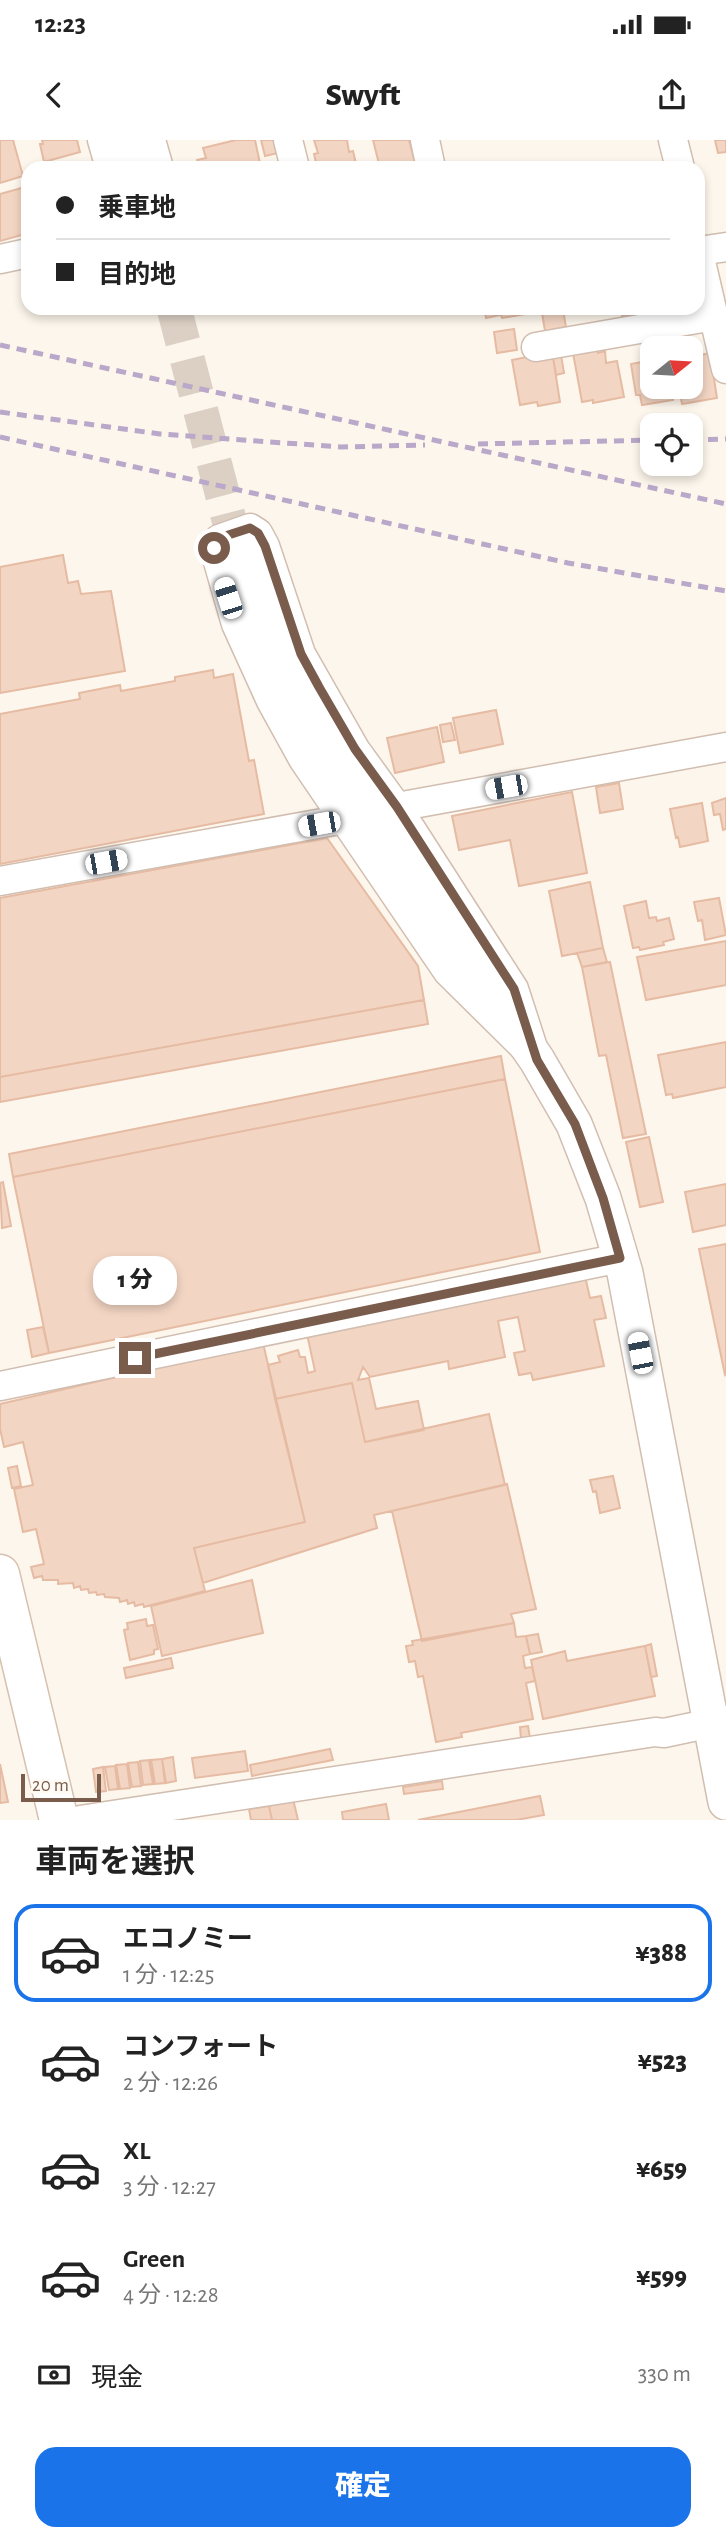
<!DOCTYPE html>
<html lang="ja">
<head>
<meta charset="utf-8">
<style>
	:root { --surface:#fff; --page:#f2f2f2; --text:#222; --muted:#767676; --line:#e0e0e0; --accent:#1a73e8 }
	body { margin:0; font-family:"Alegreya Sans","Noto Sans JP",sans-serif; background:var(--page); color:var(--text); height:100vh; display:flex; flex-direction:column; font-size:26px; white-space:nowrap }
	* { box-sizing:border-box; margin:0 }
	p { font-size:23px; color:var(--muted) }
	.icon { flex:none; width:38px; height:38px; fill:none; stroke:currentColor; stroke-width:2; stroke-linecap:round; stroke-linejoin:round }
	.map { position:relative; height:1680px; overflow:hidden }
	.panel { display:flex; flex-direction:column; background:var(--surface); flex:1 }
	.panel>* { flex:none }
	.top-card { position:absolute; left:21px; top:21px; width:684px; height:154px; border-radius:21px; box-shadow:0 4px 10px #0003; display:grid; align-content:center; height:154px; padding:0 35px; background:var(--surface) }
	.needle { width:46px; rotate:72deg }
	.buttons { position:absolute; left:640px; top:196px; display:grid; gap:14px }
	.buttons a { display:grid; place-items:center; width:63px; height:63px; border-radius:14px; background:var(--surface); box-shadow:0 4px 10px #0003; font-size:35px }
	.scale { position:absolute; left:21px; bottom:18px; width:80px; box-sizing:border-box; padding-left:7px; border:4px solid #7a5c4d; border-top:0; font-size:19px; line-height:24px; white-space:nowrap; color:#7a5c4d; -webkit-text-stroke:5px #fffaf3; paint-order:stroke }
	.end { position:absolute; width:32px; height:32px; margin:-16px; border:9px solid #7a5c4d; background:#fff; box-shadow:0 0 0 4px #fff }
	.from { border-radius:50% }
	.bubble { position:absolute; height:49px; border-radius:21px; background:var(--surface); box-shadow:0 4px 10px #0003; font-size:23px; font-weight:800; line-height:49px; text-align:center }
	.car { position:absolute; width:21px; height:42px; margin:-21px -10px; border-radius:9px; box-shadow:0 0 5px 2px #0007; background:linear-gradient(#fff 24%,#345 0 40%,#fff 0 76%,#345 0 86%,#fff 0) }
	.top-card b { display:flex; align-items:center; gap:24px; height:66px; font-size:26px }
	.top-card b+b { border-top:2px solid var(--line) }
	.top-card i { width:18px; height:18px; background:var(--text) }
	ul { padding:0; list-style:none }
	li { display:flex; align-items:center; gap:21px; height:98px; margin:0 14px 10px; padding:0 21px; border:4px solid transparent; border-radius:21px }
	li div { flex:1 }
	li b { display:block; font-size:26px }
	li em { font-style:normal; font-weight:800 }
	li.selected { border-color:var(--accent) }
	li>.icon { width:63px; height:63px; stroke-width:1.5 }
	h2 { padding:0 35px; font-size:32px; line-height:84px }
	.pay { display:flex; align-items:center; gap:18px; height:77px; padding:0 35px; font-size:26px }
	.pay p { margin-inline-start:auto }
	.button { display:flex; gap:14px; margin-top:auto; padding:14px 35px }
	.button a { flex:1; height:80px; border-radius:21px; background:var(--accent); color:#fff; font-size:28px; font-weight:800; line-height:80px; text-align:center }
	.status { display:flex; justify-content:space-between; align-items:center; height:49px; padding:0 35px; background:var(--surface); direction:ltr }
	.status svg { height:19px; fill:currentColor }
	header { display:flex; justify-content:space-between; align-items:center; height:91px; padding:0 35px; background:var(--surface); font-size:32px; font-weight:800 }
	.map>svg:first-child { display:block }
</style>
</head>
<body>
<div class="status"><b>12:23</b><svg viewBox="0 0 49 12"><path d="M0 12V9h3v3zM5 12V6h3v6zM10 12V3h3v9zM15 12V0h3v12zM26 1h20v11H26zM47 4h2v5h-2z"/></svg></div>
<header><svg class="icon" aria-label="back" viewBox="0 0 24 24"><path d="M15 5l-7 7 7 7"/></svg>Swyft<svg class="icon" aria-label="share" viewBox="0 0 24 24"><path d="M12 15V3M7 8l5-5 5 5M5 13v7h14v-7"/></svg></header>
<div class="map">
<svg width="726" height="1680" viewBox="0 0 726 1680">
	<rect width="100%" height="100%" fill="#fdf6ec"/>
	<path fill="#f3d5c3" stroke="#e6bba3" stroke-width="2" d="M0,0H13L23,36L0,43Z
		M42,0H77L80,12L44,22L40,4H43Z
		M236,0H255L261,28H199L197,20L206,18L203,8Z
		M261,0H275L278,13L265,16Z
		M314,0H347L349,12L353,11L357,28L317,27L314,14L318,13Z
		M373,0H409L416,27L380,28Z
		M715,0H726V12L718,13Z
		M25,47L28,60V81L22,82L25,94L0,101V54Z
		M484,168H498L500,175L486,178Z
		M498,168H531L532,173L502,178Z
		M567,168H589V170L568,174Z
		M621,168H643V172L622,176Z
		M563,170L566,187L545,191L542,173Z
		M514,189L517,210L497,213L494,192Z
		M597,209L598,213L605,211L606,223L617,221L624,257L593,263V260L582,262L573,213Z
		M710,213L717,258L682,264L679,247H691V217Z
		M561,215L564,233L556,235L553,217Z
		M532,216L553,217L560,262L538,266L537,262L520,265L512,220Z
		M653,220V247H671L673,260L642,265L640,255H636L631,224Z
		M63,415L68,443L78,441L81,454L111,451L125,531L0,553V427Z
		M213,530L214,538L233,534L249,621L254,620L264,674L0,724V574L80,559L79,553L120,545L121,551L175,541V537Z
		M496,570L503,604L460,613L453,578Z
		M451,583L455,600L443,602L440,585Z
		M437,587L444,622L395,633L387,598Z
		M619,643L623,669L600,673L596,647Z
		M572,652L587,733L519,746L510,700L459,710L452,676Z
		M726,658V689L723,690L720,674L714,675L712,663Z
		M702,663L708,701L680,707L678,697L676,698L670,669Z
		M327,698L418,826L424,860L0,937V758Z
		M590,742L603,808L562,816L549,751Z
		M719,758L726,795L705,800L702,780L698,781L694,762Z
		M646,761L649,778L656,777L657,781L669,778L674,799L663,802L664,805L640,810L639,807L633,808L624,766Z
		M726,801V845L646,860L637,817Z
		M603,808L607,822L582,827L577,813Z
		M610,822L646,994L623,998L606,915L599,916L582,827Z
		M424,860L428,884L0,962V937Z
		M726,902V947L673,958L672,954L666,955L658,915Z
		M501,916L505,939L13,1037L9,1014Z
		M505,939L540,1112L49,1213L13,1037Z
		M649,997L663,1062L640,1067L626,1002Z
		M3,1042L11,1086L2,1088L0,1043Z
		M726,1044V1085L693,1092L685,1052Z
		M726,1104V1234L725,1235L699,1109Z
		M585,1136L590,1158L601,1156L606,1178L594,1180L604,1226L533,1240L531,1233L519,1235L514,1213L525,1211L518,1177L498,1181L505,1217L449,1229L448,1221L370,1237L363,1227L358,1240L369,1238L376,1269L418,1261L424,1290L365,1302L352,1243L275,1259L268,1225L280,1222L278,1216L298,1210L300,1217H305L308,1233L315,1231L307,1194Z
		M43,1187L49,1213L32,1217L27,1190Z
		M263,1203L305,1382L194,1408L205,1451L144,1467L143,1464L135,1466L134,1462L128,1464L127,1460L120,1462L119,1458L105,1457L104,1454L97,1455L96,1452L89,1453L88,1449L81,1450L80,1446L74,1448L73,1443L58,1444V1440H43L42,1436L34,1438L31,1427L44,1424L36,1389L23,1392L14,1349L33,1345L23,1302L4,1307L0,1289V1264Z
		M352,1243L365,1302L489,1274L505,1345L374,1375L377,1388L203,1443L194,1408L305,1382L275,1259Z
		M17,1326L21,1346L12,1348L8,1328Z
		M613,1336L620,1368L600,1373L596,1351L593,1352L590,1340Z
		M507,1344L536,1469L511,1474L514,1483L422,1501L392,1371Z
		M252,1440L263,1493L162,1516L151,1466Z
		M146,1479L147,1486L153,1485L158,1509L154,1510V1514L130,1520L124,1490L128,1489L127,1483Z
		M514,1483L516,1497L526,1496L530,1514L523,1516L525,1528L532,1527L535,1541L526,1543L533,1579L461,1593L462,1597L436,1602L423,1536L418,1537L415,1521L409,1522L406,1506L413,1505L412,1501Z
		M538,1494L542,1512L530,1514L526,1496Z
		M651,1504L657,1536L651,1537L645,1506Z
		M645,1506L655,1556L543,1579L531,1520L565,1511L567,1521Z
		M171,1518L173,1528L126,1538L124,1528Z
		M528,1586L530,1598L521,1599L520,1587Z
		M330,1609L333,1620L252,1636L250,1625Z
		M245,1611L248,1631L195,1638L192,1618Z
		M173,1617L176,1641L166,1643L162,1619Z
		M162,1619L165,1643L155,1644L151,1620Z
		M149,1620L153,1644L143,1645L140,1621Z
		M138,1622L141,1646L132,1647L128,1623Z
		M0,1624L8,1662L0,1663Z
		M127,1624L130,1648L120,1649L116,1625Z
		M115,1626L118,1649L109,1650L105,1627Z
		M103,1627L106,1651L96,1652L93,1629Z
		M442,1641L443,1649L404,1654L403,1647Z
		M540,1656L544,1675L516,1680H418Z
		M293,1659L298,1680H272L269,1666Z
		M386,1664L389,1680H343L342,1672Z
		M269,1666L272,1680H251L249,1669Z"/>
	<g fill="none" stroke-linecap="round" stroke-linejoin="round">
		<path stroke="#dcd0c4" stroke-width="35" stroke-dasharray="35 18" stroke-linecap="butt" d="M174,168L239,418"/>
		<g stroke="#d1beb0" stroke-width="31">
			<path id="minor" d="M102,0L110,28
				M151,0L159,28
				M288,0L295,28
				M425,0L431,28
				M673,0L680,28
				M698,109L726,229
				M699,111L726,107
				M0,119L28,113
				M536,207L714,176
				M250,388L258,393L265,406L301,514L355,609L397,667L514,849L537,920L448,832L303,619L271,561L236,484L214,408L219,399Z
				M397,667L726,607
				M0,741L345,679
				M0,1246L620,1118
				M80,1680L655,1592L664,1593L726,1580"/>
		</g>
		<g stroke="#d1beb0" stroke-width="38">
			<path id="tertiary" d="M129,0L136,28
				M239,418L266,498L291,555L329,618L537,920L574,984L603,1058L625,1133L726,1662"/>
		</g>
		<g stroke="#d6c0b0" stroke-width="41">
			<path id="secondary" d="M0,1434L59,1680"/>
		</g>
		<use href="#minor" stroke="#fff" stroke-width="28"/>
		<use href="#tertiary" stroke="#fff" stroke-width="35"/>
		<use href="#secondary" stroke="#fff" stroke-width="38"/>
		<path stroke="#b9a8c9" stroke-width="5" stroke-dasharray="10 7" stroke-linecap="butt" d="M0,205L726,364
			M0,272L160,294L341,307L425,305
			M0,297L568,423L726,451
			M691,300L726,299
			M478,304L653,300"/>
	</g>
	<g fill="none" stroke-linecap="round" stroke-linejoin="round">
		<path stroke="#7a5c4d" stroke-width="9" d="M135,1218L620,1118L603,1058L575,984L537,920L514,849L397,667L355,609L319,547L301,514L265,406L258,393L250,388L219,398L214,408"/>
	</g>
</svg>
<div class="buttons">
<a><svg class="needle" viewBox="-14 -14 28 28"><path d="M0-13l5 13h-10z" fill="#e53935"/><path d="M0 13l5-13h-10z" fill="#767676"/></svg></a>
<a><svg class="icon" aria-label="locate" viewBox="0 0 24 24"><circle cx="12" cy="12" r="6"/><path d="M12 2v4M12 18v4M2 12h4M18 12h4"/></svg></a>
</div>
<div class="scale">20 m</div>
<i class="end from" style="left:214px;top:408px"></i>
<i class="end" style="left:135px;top:1218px"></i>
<div class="bubble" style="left:93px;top:1116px;width:84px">1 分</div>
<i class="car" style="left:228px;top:458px;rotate:342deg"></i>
<i class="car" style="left:506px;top:647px;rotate:260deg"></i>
<i class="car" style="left:319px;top:684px;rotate:260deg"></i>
<i class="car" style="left:106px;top:722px;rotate:80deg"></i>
<i class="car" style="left:640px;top:1213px;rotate:349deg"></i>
<div class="top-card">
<b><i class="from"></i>乗車地</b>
<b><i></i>目的地</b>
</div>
</div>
<section class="panel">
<h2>車両を選択</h2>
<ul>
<li class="selected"><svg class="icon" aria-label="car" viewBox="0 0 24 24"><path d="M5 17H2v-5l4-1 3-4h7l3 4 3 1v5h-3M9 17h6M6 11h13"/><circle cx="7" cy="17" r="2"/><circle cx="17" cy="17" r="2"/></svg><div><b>エコノミー</b><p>1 分 · 12:25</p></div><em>¥388</em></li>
<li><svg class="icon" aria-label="car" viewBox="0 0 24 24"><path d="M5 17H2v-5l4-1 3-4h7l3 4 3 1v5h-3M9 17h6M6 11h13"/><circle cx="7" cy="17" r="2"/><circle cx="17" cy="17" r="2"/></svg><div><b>コンフォート</b><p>2 分 · 12:26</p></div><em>¥523</em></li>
<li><svg class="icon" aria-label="car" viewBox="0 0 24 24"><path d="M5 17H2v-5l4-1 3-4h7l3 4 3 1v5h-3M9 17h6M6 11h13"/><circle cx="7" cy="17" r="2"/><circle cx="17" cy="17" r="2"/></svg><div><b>XL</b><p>3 分 · 12:27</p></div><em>¥659</em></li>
<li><svg class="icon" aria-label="car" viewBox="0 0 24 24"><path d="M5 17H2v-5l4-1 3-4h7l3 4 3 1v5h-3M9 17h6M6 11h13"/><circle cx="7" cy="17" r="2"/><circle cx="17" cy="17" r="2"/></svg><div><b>Green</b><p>4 分 · 12:28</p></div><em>¥599</em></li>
</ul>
<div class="pay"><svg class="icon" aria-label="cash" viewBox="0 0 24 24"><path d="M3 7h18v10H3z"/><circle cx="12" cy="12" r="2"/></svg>現金<p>330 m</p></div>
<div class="button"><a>確定</a></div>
</section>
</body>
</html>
